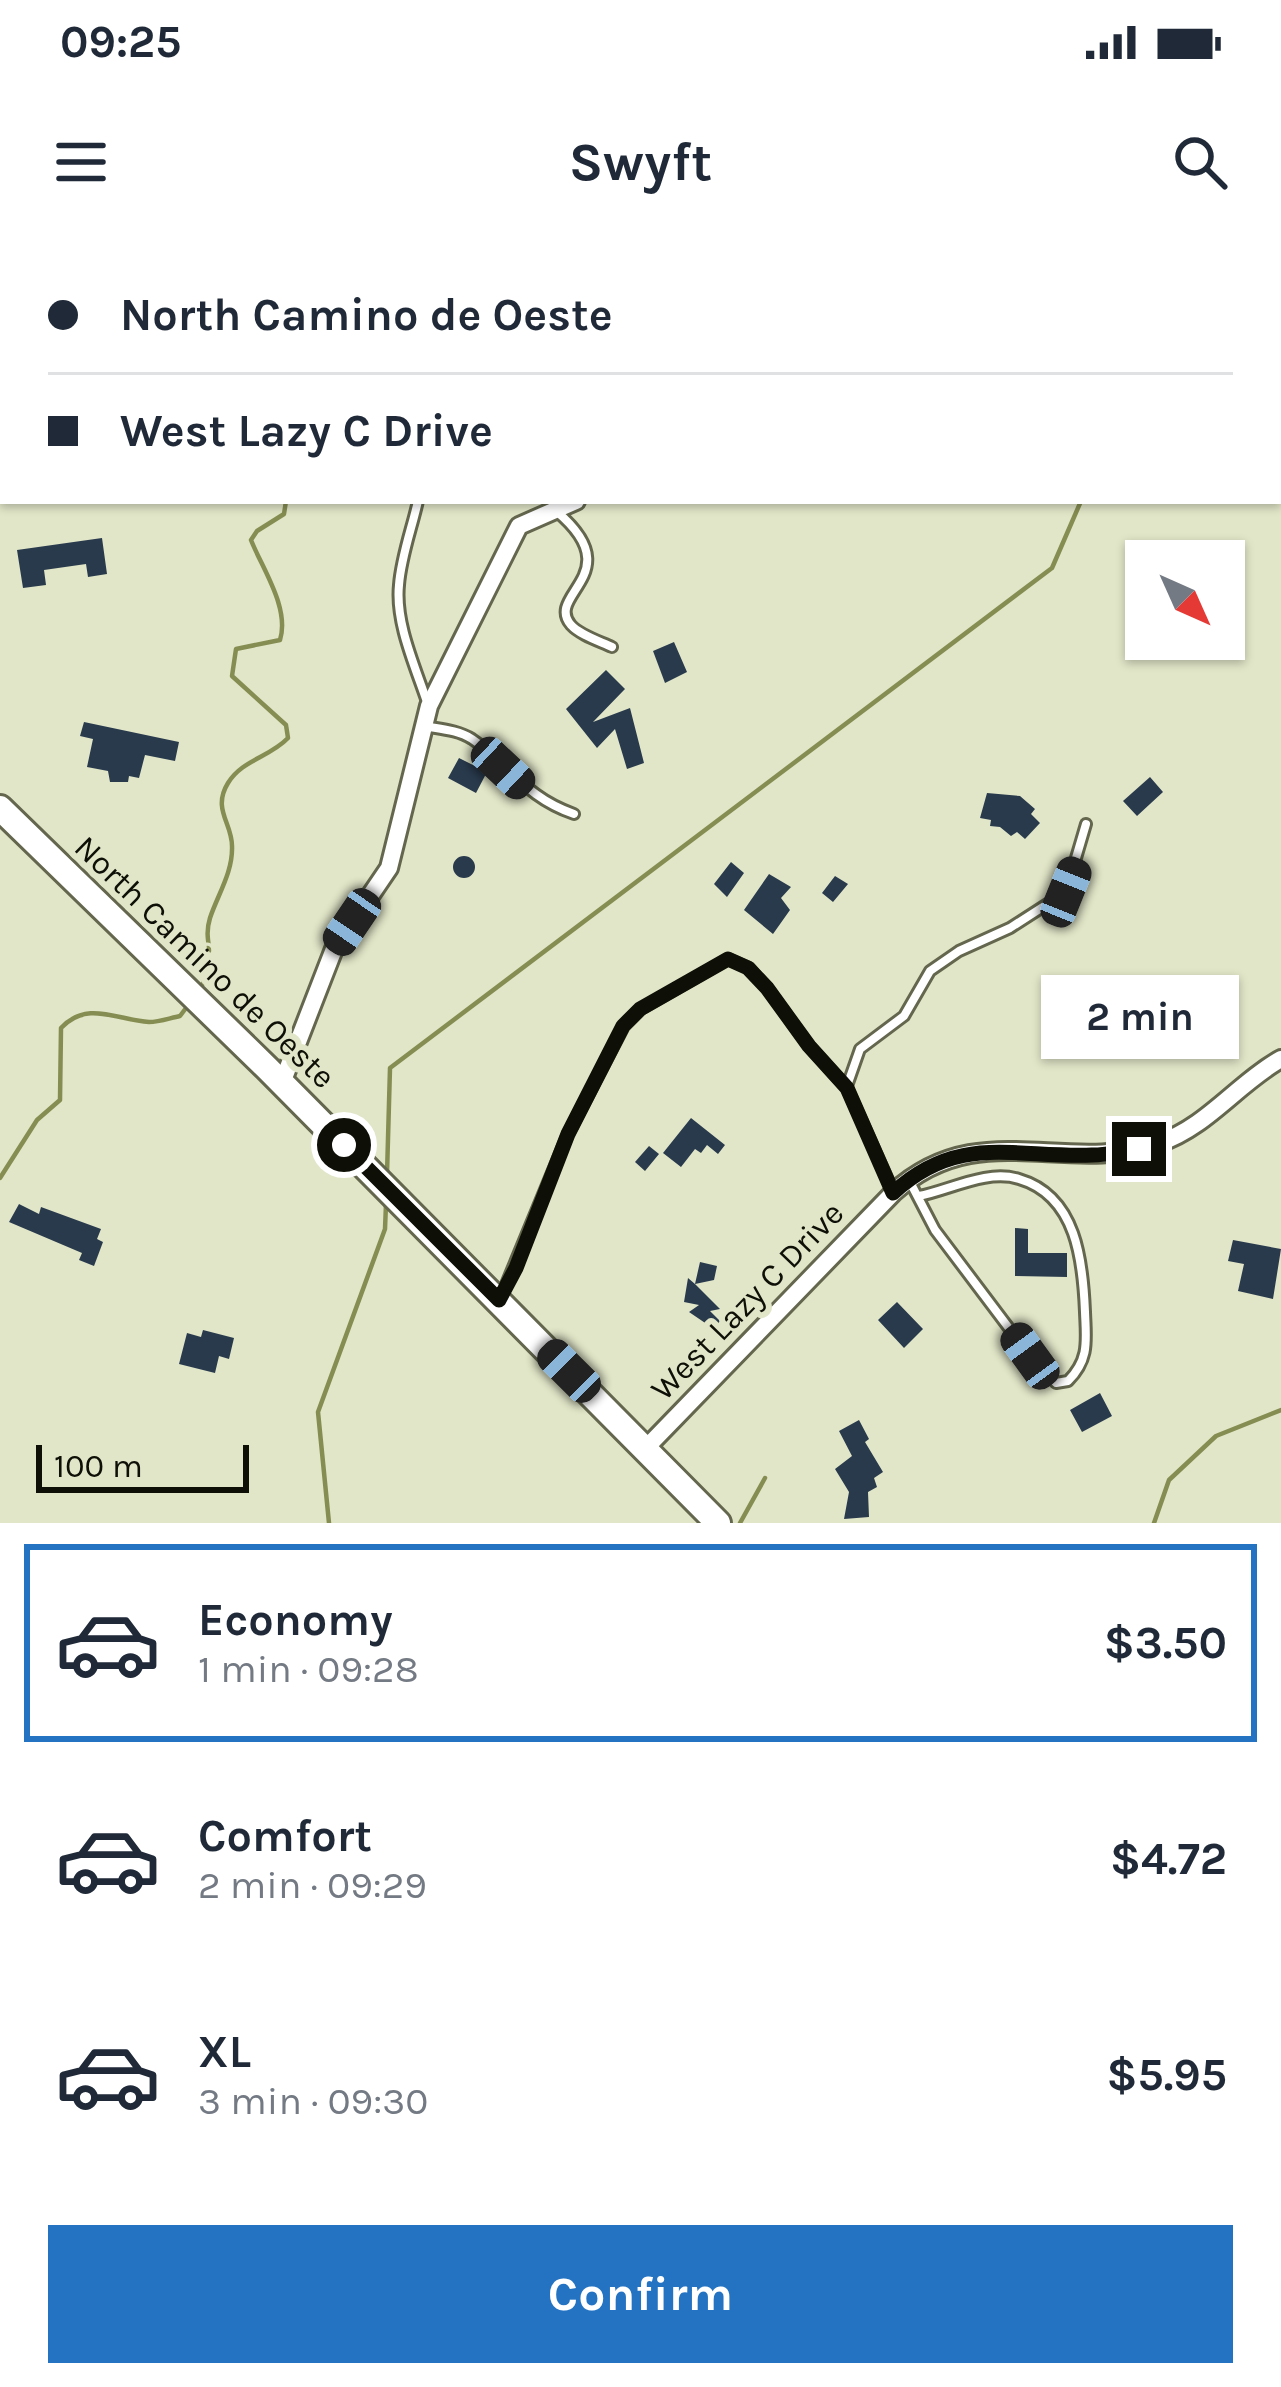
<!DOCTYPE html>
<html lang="en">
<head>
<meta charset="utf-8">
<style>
	:root { --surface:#fff; --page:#f6f6f7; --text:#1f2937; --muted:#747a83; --line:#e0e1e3; --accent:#2473c2 }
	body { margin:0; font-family:Karla,sans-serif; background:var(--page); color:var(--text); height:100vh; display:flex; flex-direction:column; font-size:45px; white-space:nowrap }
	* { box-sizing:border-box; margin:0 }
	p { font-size:39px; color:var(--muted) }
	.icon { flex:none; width:66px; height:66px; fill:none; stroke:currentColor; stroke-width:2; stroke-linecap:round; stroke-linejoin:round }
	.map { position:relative; height:1283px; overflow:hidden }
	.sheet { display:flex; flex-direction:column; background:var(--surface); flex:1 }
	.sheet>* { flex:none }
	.guide { position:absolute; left:0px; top:0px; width:1281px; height:264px; box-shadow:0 3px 9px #0004; display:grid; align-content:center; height:264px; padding:0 48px; background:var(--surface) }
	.needle { width:78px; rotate:135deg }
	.controls { position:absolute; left:1125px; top:300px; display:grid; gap:24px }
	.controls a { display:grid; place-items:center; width:120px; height:120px; border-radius:0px; background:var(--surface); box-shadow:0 3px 9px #0004; font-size:60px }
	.scale { position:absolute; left:36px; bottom:30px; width:213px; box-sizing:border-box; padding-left:12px; border:6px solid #0e0f06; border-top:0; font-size:33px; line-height:42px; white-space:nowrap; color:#0e0f06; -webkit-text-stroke:9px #e1e6c8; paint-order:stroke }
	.end { position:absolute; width:54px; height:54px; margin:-27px; border:15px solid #0e0f06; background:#fff; box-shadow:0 0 0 6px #fff }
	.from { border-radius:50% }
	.bubble { position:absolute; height:84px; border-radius:0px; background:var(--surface); box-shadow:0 3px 9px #0004; font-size:39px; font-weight:700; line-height:84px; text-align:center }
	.car { position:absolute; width:36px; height:72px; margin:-36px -18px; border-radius:15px; box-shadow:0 0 9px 3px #0007; background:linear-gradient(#222 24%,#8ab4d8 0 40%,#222 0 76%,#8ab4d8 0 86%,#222 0) }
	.guide b { display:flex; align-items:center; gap:42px; height:114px; font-size:45px }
	.guide b+b { border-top:3px solid var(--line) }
	.guide i { width:30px; height:30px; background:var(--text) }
	ul { padding:21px 0 0; list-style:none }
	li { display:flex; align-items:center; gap:36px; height:198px; margin:0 24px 18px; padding:0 24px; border:6px solid transparent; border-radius:0px }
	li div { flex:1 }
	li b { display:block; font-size:45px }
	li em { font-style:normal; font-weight:700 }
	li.on { border-color:var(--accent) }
	li>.icon { width:108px; height:108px; stroke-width:1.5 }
	.action { display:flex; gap:24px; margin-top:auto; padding:24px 48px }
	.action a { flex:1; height:138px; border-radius:0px; background:var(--accent); color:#fff; font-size:48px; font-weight:700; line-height:138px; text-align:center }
	.status { display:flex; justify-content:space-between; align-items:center; height:84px; padding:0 60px; background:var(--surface); direction:ltr }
	.status svg { height:33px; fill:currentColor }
	header { display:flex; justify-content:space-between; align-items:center; height:156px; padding:0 48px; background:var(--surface); font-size:54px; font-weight:700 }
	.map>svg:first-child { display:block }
</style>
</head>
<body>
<div class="status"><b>09:25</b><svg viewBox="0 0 49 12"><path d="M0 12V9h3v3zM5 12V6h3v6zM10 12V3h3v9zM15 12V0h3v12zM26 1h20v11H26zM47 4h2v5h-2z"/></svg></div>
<header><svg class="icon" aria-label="menu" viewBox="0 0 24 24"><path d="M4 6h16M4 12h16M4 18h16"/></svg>Swyft<svg class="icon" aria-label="search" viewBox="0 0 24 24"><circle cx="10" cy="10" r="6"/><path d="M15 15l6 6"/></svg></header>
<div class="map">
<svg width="1281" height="1283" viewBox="0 0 1281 1283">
	<rect width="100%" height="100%" fill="#e1e6c8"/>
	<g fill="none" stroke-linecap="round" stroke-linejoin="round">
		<path stroke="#868d52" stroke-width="4.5" d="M1278,57L1281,56
			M199,750C222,716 201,707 210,678C218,654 233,632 232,606C232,583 212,569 228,543C242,520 270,517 288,498L286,485L232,436L236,409L280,400C290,368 262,328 251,300L257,291L284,274L286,261
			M387,934L390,828L1052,328L1081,261
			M0,938L37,880L60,860L61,788C87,760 117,780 149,782C159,782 170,778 180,776L189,764
			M329,1283L318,1172L385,989L386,964
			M740,1283L765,1238
			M1154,1283L1169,1240L1216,1196L1281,1170"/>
	</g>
	<path fill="#293a4d" d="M102,298L107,334L88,337L86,324L44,330L46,345L23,348L17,310Z
		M674,402L687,432L665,443L653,411Z
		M606,430L625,449L593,482L630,468L644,523L627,529L615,489L597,508L566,469Z
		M84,482L179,502L175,521L145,515L139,538L129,536L128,542H110L108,531L87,527L93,499L80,496Z
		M459,518L487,532L476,553L448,538Z
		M1150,537L1163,552L1137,576L1123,561Z
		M987,553L1020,556L1035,569L1031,574L1040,583L1025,599L1017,592L1011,596L1000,587L990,586L991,580L980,578Z
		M453 627a11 11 0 1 1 22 0a11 11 0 1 1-22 0Z
		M731,622L744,633L727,657L714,644Z
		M769,634L791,647L781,658L790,670L773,694L744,670Z
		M835,636L848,644L833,662L822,653Z
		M1197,755L1198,758L1209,755L1220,776L1205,781L1207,788L1178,799L1167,770L1177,767L1176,762Z
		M691,878L725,905L718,914L707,905L701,913L695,909L681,927L663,913Z
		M649,906L659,914L645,931L635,922Z
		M19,964L39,974L41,967L101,989L97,999L103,1002L94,1026L79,1020L82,1013L9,982Z
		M1015,988L1028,989V1013H1067V1037L1015,1036Z
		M1233,1000L1281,1009L1273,1059L1238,1051L1244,1024L1228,1021Z
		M700,1022L717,1026L714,1040L695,1044L720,1069L710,1071L720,1081L714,1089L689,1072L699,1065L684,1062L688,1038L695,1044Z
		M897,1062L923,1089L904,1108L878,1080Z
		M203,1090L234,1098L229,1119L219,1116L215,1133L179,1124L187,1093L201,1097Z
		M1100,1153L1112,1176L1082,1192L1070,1170Z
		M859,1180L869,1199L865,1202L883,1232L874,1238L877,1247L868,1252L869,1277L844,1279L849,1252L835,1229L852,1216L839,1191Z"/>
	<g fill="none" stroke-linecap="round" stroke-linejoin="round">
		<g stroke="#64674d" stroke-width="14">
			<path id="lane" d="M418,261C412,288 401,317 399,345C395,384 416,428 428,465
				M556,271C631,334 544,354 571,385C580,395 599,401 612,407
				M424,486C440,489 458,490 472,499C512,526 523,556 574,574
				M847,846L860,809L904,776L930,731L959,711L1010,688L1066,652L1086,584
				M909,940L935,990L1030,1116L1056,1143L1068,1141C1090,1119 1086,1100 1085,1072C1083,1022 1077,956 1019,939C987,929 950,950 919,956
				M502,1054L568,894L624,786L641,769L728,719L749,728L767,748L809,806L847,848L893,951"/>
		</g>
		<g stroke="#64674d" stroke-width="22">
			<path id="street" d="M878,3L879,0
				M282,843L334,709L389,628L429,466L519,286L576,261
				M646,1208L893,953C978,875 1064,936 1159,903C1207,887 1238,843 1281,819"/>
		</g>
		<g stroke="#64674d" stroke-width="30">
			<path id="secondary" d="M0,568L267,828L718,1283"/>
		</g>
		<use href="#lane" stroke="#fff" stroke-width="8"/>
		<use href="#street" stroke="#fff" stroke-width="16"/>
		<use href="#secondary" stroke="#fff" stroke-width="24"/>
	</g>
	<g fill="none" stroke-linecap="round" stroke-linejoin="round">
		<path stroke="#0e0f06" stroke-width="15" d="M344,905L499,1060L516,1028L568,894L623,786L640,769L728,719L748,728L767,748L809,806L847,848L893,953C958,893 1014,918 1092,915C1107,915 1124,911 1139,909"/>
	</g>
	<g text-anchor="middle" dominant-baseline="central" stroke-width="12" stroke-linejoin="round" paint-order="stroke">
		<g font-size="33" fill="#0e0f06" stroke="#e1e6c8">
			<text transform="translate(205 722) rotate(44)">North Camino de Oeste</text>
			<text transform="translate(747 1061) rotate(-46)">West Lazy C Drive</text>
		</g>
	</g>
</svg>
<div class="controls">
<a><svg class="needle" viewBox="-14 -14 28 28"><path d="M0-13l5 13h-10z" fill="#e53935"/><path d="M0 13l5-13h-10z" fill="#747a83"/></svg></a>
</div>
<div class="scale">100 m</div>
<i class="end from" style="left:344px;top:905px"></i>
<i class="end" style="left:1139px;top:909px"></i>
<div class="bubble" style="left:1041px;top:735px;width:198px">2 min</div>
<i class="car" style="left:503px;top:528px;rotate:133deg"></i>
<i class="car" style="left:1066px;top:652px;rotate:22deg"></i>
<i class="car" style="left:352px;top:682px;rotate:214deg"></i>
<i class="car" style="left:1030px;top:1116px;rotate:324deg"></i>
<i class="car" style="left:569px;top:1131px;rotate:315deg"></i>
<div class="guide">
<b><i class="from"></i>North Camino de Oeste</b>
<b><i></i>West Lazy C Drive</b>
</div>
</div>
<section class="sheet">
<ul>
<li class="on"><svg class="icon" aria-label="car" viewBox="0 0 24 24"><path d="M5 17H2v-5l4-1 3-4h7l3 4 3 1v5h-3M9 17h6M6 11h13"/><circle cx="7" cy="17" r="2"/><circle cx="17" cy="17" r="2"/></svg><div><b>Economy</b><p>1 min · 09:28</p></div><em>$3.50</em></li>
<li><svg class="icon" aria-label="car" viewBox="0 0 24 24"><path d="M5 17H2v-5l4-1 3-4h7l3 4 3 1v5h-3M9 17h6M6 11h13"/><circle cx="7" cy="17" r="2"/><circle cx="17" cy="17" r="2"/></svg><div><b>Comfort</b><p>2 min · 09:29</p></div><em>$4.72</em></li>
<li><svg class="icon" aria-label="car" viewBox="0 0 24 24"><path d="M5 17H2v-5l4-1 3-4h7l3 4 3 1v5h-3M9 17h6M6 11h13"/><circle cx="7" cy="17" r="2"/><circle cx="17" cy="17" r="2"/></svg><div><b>XL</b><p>3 min · 09:30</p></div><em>$5.95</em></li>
</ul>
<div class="action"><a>Confirm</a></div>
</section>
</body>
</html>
